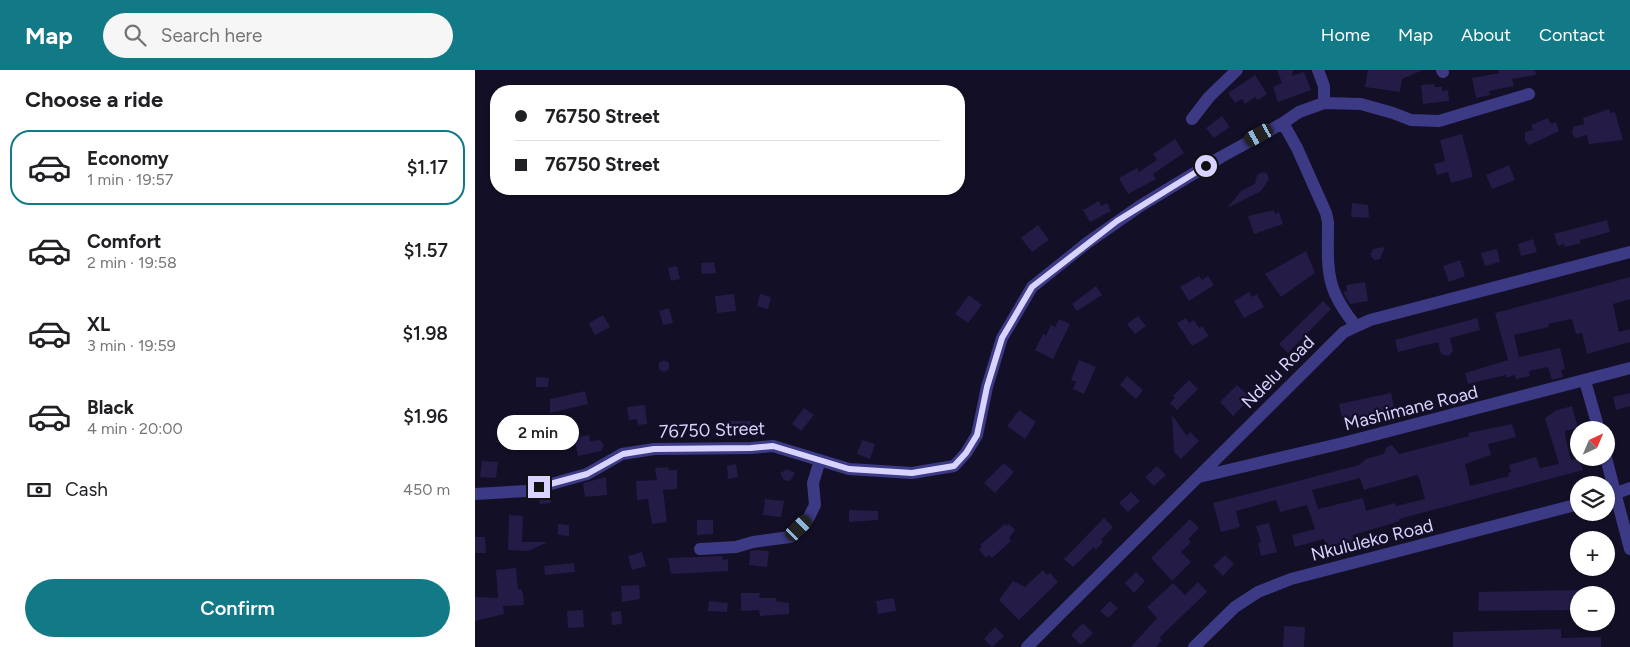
<!DOCTYPE html>
<html lang="en">
<head>
<meta charset="utf-8">
<style>
	:root { --surface:#fff; --page:#f6f6f6; --text:#202124; --muted:#757577; --line:#e0e0e0; --accent:#127987 }
	body { margin:0; font-family:Figtree,sans-serif; background:var(--page); color:var(--text); height:100vh; display:flex; flex-direction:column; font-size:19px; white-space:nowrap }
	* { box-sizing:border-box; margin:0 }
	p { font-size:16px; color:var(--muted) }
	.icon { flex:none; width:28px; height:28px; fill:none; stroke:currentColor; stroke-width:2; stroke-linecap:round; stroke-linejoin:round }
	.map { position:relative; flex:1; overflow:hidden }
	.side { display:flex; flex-direction:column; background:var(--surface); width:475px }
	.side>* { flex:none }
	.banner { position:absolute; left:15px; top:15px; width:475px; height:110px; border-radius:20px; box-shadow:0 1px 4px #0004; display:grid; align-content:center; height:110px; padding:0 25px; background:var(--surface) }
	.needle { width:32px; rotate:44deg }
	.controls { position:absolute; left:1095px; top:351px; display:grid; gap:10px }
	.controls a { display:grid; place-items:center; width:45px; height:45px; border-radius:50%; background:var(--surface); box-shadow:0 1px 4px #0004; font-size:25px }
	.end { position:absolute; width:22px; height:22px; margin:-11px; border:6px solid #d9d4ff; background:#111; box-shadow:0 0 0 2px #111 }
	.from { border-radius:50% }
	.bubble { position:absolute; height:35px; border-radius:18px; background:var(--surface); box-shadow:0 1px 4px #0004; font-size:16px; font-weight:600; line-height:35px; text-align:center }
	.car { position:absolute; width:15px; height:30px; margin:-15px -8px; border-radius:6px; box-shadow:0 0 4px 1px #0007; background:linear-gradient(#222 24%,#8ab4d8 0 40%,#222 0 76%,#8ab4d8 0 86%,#222 0) }
	.banner b { display:flex; align-items:center; gap:18px; height:48px; font-size:19px }
	.banner b+b { border-top:1px solid var(--line) }
	.banner i { width:12px; height:12px; background:var(--text) }
	ul { padding:0; list-style:none }
	li { display:flex; align-items:center; gap:15px; height:75px; margin:0 10px 8px; padding:0 15px; border:2px solid transparent; border-radius:20px }
	li div { flex:1 }
	li b { display:block; font-size:19px }
	li em { font-style:normal; font-weight:600 }
	li.on { border-color:var(--accent) }
	li>.icon { width:45px; height:45px; stroke-width:1.5 }
	h2 { padding:0 25px; font-size:22px; line-height:60px }
	.pay { display:flex; align-items:center; gap:12px; height:55px; padding:0 25px; font-size:19px }
	.pay p { margin-inline-start:auto }
	.button { display:flex; gap:10px; margin-top:auto; padding:10px 25px }
	.button a { flex:1; height:58px; border-radius:30px; background:var(--accent); color:#fff; font-size:20px; font-weight:600; line-height:58px; text-align:center }
	header { display:flex; align-items:center; gap:30px; box-sizing:border-box; height:70px; padding:0 25px; background:var(--accent); color:#fff }
	header strong { font-size:24px }
	nav { display:flex; gap:28px; margin-inline-start:auto; font-size:18px }
	.search { width:350px; height:45px; background:var(--page); display:flex; align-items:center; gap:12px; box-sizing:border-box; padding:0 18px; border-radius:28px; color:var(--muted); font-size:19px }
	main { display:flex; flex:1; min-height:0 }
	.map>svg:first-child { display:block }
</style>
</head>
<body>
<header>
<strong>Map</strong>
<div class="search"><svg class="icon" aria-label="search" viewBox="0 0 24 24"><circle cx="10" cy="10" r="6"/><path d="M15 15l6 6"/></svg>Search here</div>
<nav><a>Home</a><a>Map</a><a>About</a><a>Contact</a></nav>
</header>
<main>
<section class="side">
<h2>Choose a ride</h2>
<ul>
<li class="on"><svg class="icon" aria-label="car" viewBox="0 0 24 24"><path d="M5 17H2v-5l4-1 3-4h7l3 4 3 1v5h-3M9 17h6M6 11h13"/><circle cx="7" cy="17" r="2"/><circle cx="17" cy="17" r="2"/></svg><div><b>Economy</b><p>1 min · 19:57</p></div><em>$1.17</em></li>
<li><svg class="icon" aria-label="car" viewBox="0 0 24 24"><path d="M5 17H2v-5l4-1 3-4h7l3 4 3 1v5h-3M9 17h6M6 11h13"/><circle cx="7" cy="17" r="2"/><circle cx="17" cy="17" r="2"/></svg><div><b>Comfort</b><p>2 min · 19:58</p></div><em>$1.57</em></li>
<li><svg class="icon" aria-label="car" viewBox="0 0 24 24"><path d="M5 17H2v-5l4-1 3-4h7l3 4 3 1v5h-3M9 17h6M6 11h13"/><circle cx="7" cy="17" r="2"/><circle cx="17" cy="17" r="2"/></svg><div><b>XL</b><p>3 min · 19:59</p></div><em>$1.98</em></li>
<li><svg class="icon" aria-label="car" viewBox="0 0 24 24"><path d="M5 17H2v-5l4-1 3-4h7l3 4 3 1v5h-3M9 17h6M6 11h13"/><circle cx="7" cy="17" r="2"/><circle cx="17" cy="17" r="2"/></svg><div><b>Black</b><p>4 min · 20:00</p></div><em>$1.96</em></li>
</ul>
<div class="pay"><svg class="icon" aria-label="cash" viewBox="0 0 24 24"><path d="M3 7h18v10H3z"/><circle cx="12" cy="12" r="2"/></svg>Cash<p>450 m</p></div>
<div class="button"><a>Confirm</a></div>
</section>
<div class="map">
<svg width="1155" height="577" viewBox="0 0 1155 577">
	<rect width="100%" height="100%" fill="#130f26"/>
	<path fill="#241b47" fill-rule="evenodd" d="M802,0H818L817,6L829,2L836,20L803,32L798,17L807,13Z
		M893,0H948L927,9L925,22L890,17Z
		M1023,0H1060L1061,5L1037,9L1039,16L1014,21L1015,25L1001,28L997,8L1024,3Z
		M780,5L792,24L783,30L780,27L770,34L767,29L760,33L753,23Z
		M959,14L960,17H967V21L973,20L974,31L948,34L946,15Z
		M1134,39L1135,43L1140,42L1148,70L1114,74L1112,65L1101,68L1097,64L1098,57L1109,54L1108,48Z
		M747,46L755,57L739,68L731,58Z
		M1073,48L1076,54L1081,52L1084,61L1054,75L1050,71V62L1058,60L1056,55Z
		M987,64L998,107L976,113L973,102L962,105L959,94L970,91L965,70Z
		M700,69L709,83L678,104L681,109L653,124L644,108L662,98L664,102L682,90L678,84Z
		M1034,95L1040,110L1017,119L1011,105Z
		M787,102L792,103L794,109L786,121L752,138L766,121L780,114L782,105Z
		M624,131L626,136L632,133L636,141L615,152L608,140Z
		M877,133L893,135L894,148L876,147Z
		M799,140L800,144L804,142L808,154L779,164L773,146Z
		M1132,150L1135,162L1105,170L1106,173L1090,177L1089,174L1083,176L1079,164Z
		M563,155L574,170L557,182L546,168Z
		M1058,169L1062,182L1046,186L1043,174Z
		M910,177L905,189L899,190L895,184L898,179Z
		M1022,179L1025,192L1010,196L1006,183Z
		M831,181L840,203L806,227L790,204Z
		M985,190L990,206L974,212L968,196Z
		M239,192L241,203L227,204L226,193Z
		M202,196L205,209L196,211L193,198Z
		M724,206L727,210L733,206L739,215L714,231L705,217Z
		M1155,207V229L1138,234L1144,262L1155,259V272L1112,284L1107,263L1101,264L1097,249L1073,254L1074,257L1039,265L1044,287L1085,278L1090,299L1086,300L1088,307L1077,310L1073,297L1054,301L1055,306L1041,309L1040,305L1031,308V305L993,314L990,303L1033,290L1020,243Z
		M890,212L893,231L875,234L868,222L872,221L871,215Z
		M621,216L627,225L602,241L597,234Z
		M774,222L777,227L782,224L789,237L769,248L759,231Z
		M259,224L261,241L242,243L240,226Z
		M285,224L296,227L293,239L282,236Z
		M494,225L507,235L493,253L480,244Z
		M848,231L856,239L813,283L804,274Z
		M194,238L198,253L188,255L184,241Z
		M128,245L135,257L120,265L114,253Z
		M663,246L671,256L660,264L652,254Z
		M711,248L714,253L719,250L724,258L727,256L734,266L717,276L702,253Z
		M1002,248L1005,260L975,268L978,281L974,286L966,284L963,272L923,282L920,270Z
		M584,249L595,254L578,289L560,280L568,264L571,266L576,255L580,257Z
		M604,290L621,297L609,324L598,319L601,312L596,310Z
		M183.5 296a5.5 5.5 0 1 1 11 0a5.5 5.5 0 1 1-11 0Z
		M652,306L668,320L661,329L645,315Z
		M61,307L74,308L73,317H61Z
		M714,310L723,319L702,340L695,333L700,328L698,326Z
		M762,315L776,328L758,346L745,332Z
		M110,321L113,334L75,343V329Z
		M916,323L920,342L868,353L864,334Z
		M1155,323V336L1141,340L1138,327Z
		M170,335L172,354L163,355L162,349L154,350L152,337Z
		M1097,336L1103,358L1090,361L1091,370L1096,390L1104,388L1108,400L924,449L925,451L878,465L879,472L852,479L849,469L820,477L817,465L840,459L832,435L805,442L801,430L761,441L765,457L746,462L738,433L884,395L891,389L909,384L911,378L914,376L917,375L924,384L994,366L993,363L1037,354L1041,367L1013,374L1016,385L990,394L995,416L1034,406L1033,403L1036,402L1034,395L1061,387L1065,398L1084,394L1070,348L1082,340ZM942,405L944,407L950,429L921,436L920,433L891,441L888,428L843,439L837,420L885,408L889,420Z
		M329,338L339,345L326,361L317,354Z
		M544,340L561,352L550,369L532,356Z
		M697,345L712,366L715,362L724,371L706,389L699,382Z
		M252,351H276V362L252,361Z
		M114,365L115,371L125,370L129,375L126,381L103,386L99,368Z
		M387,370L400,374L395,389L382,384Z
		M7,391L23,392L21,408L5,407Z
		M529,393L539,402L520,423L509,413Z
		M261,394L263,407L253,409L252,396Z
		M682,396L691,405L679,416L670,407Z
		M193,397L194,400H202V419L188,420L192,452L177,454L173,429L162,430L161,411L182,410L180,398Z
		M312,399L320,403L315,411L309,410L305,403Z
		M131,407L132,425L110,427L108,413Z
		M656,422L665,431L653,442L644,433Z
		M74,423L76,433L65,434L63,426Z
		M290,429L309,431L306,447L288,445Z
		M374,440L403,441V450L374,452Z
		M34,445L48,446L47,472H73L53,481L33,480Z
		M629,448L638,457L626,470L628,472L621,480L619,477L598,497L589,489Z
		M715,449L724,458L713,469L716,472L706,482L716,492L697,511L676,488Z
		M222,450H238V464L222,465Z
		M794,453L802,482L786,486L783,473L786,472L781,456Z
		M83,454L94,455V466L83,465Z
		M530,454L531,456L534,454L540,460L534,468L536,471L517,488L514,485L511,488L504,480L507,477L505,475Z
		M0,467H10L11,483H0Z
		M281,480L294,481L292,497L274,495L275,481Z
		M167,482L171,496L157,500L153,486Z
		M750,485L759,494L748,506L738,496Z
		M247,486L248,490L253,489V501L196,504L193,488Z
		M99,493L100,502L70,505L69,496Z
		M41,498L43,519H46L48,523L49,535L28,536L29,544L0,551V527L23,528L21,500Z
		M568,500L572,505L575,503L583,512L544,550L524,530L538,511L550,517Z
		M661,502L670,511L659,523L650,513Z
		M723,512L732,522L684,568L687,570L681,577H656L682,548L672,537L698,513L710,525Z
		M164,515L165,529L147,532L146,516Z
		M1104,520V540L1003,541L1004,522Z
		M266,523H285L284,528H301V531L314,533V544L285,546L284,540L266,541Z
		M419,528L421,541L403,544L401,531Z
		M234,531L253,533L252,542L233,541Z
		M635,531L643,538L633,548L625,541Z
		M108,540L109,557L93,558L92,541Z
		M146,541L147,554L137,555L136,542Z
		M608,553L618,563L606,575L596,565Z
		M809,556L830,557L829,577H808Z
		M520,557L529,566L517,577L509,569Z
		M1086,559V568L1126,567V577H978V562Z"/>
	<g fill="none" stroke-linecap="round" stroke-linejoin="round">
		<path stroke="#3d3a85" stroke-width="12" d="M843,0L849,16V33
			M967,0L968,2
			M717,49L734,27L762,0
			M808,53L824,42L849,33L886,34L918,43L936,50L964,51L1054,24
			M1110,311L1124,360
			M1131,388L1155,479
			M724,407L868,373L1155,298
			M0,424L51,421L112,404L147,384L179,379L276,378L298,376L374,399L437,403L479,396L491,383L502,365L512,317L527,268L557,217L612,173L665,136L746,87L808,53L822,78L851,143L853,152C853,200 849,217 881,256
			M1131,427L1155,418
			M225,479L261,477L278,472L315,467L333,449L340,435L338,413L345,390
			M552,577L869,262L895,250L1155,182
			M719,577L760,537L783,522L816,509L1104,434"/>
	</g>
	<g fill="none" stroke-linecap="round" stroke-linejoin="round">
		<path stroke="#d9d4ff" stroke-width="6" d="M64,417L112,404L148,384L179,379L276,378L298,376L374,399L437,403L479,396L491,383L502,365L512,317L527,268L557,217L642,151L731,96"/>
	</g>
	<g text-anchor="middle" dominant-baseline="central" stroke-width="4.5" stroke-linejoin="round" paint-order="stroke">
		<g font-size="18" fill="#d9d4ff" stroke="#130f26">
			<text transform="translate(803 302) rotate(-45)">Ndelu Road</text>
			<text transform="translate(936 338) rotate(-14)">Mashimane Road</text>
			<text transform="translate(237 360) rotate(-2)">76750 Street</text>
			<text transform="translate(897 470) rotate(-14)">Nkululeko Road</text>
		</g>
	</g>
</svg>
<div class="controls">
<a><svg class="needle" viewBox="-14 -14 28 28"><path d="M0-13l5 13h-10z" fill="#e53935"/><path d="M0 13l5-13h-10z" fill="#757577"/></svg></a>
<a><svg class="icon" aria-label="layers" viewBox="0 0 24 24"><path d="M12 4l9 5-9 5-9-5zM3 14l9 5 9-5"/></svg></a>
<a>+</a>
<a>−</a>
</div>
<i class="end from" style="left:731px;top:96px"></i>
<i class="end" style="left:64px;top:417px"></i>
<div class="bubble" style="left:22px;top:345px;width:82px">2 min</div>
<i class="car" style="left:784px;top:65px;rotate:241deg"></i>
<i class="car" style="left:324px;top:458px;rotate:46deg"></i>
<div class="banner">
<b><i class="from"></i>76750 Street</b>
<b><i></i>76750 Street</b>
</div>
</div>
</main>
</body>
</html>
